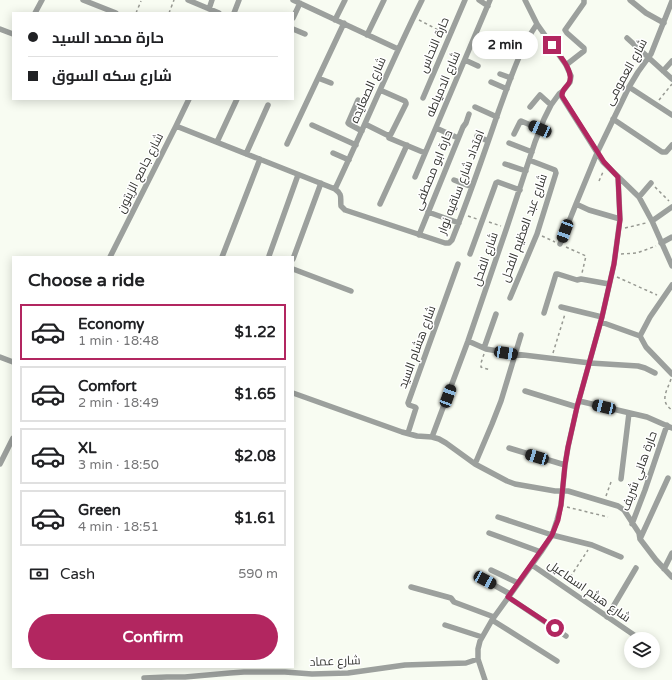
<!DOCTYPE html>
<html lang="en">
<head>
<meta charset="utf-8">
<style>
	:root { --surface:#fff; --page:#f6f6f6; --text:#202124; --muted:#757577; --line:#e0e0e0; --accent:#b22660 }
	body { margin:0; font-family:"Varela Round",Cairo,sans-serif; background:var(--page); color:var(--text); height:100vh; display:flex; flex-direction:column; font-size:15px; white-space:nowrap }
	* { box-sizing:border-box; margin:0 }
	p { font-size:13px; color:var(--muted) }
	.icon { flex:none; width:22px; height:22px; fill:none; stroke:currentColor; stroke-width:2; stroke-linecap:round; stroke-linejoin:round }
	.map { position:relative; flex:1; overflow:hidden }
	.panel { position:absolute; left:12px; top:256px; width:282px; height:412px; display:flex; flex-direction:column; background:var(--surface); border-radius:0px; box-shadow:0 2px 10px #0003 }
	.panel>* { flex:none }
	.banner { position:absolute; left:12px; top:12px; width:282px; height:88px; border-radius:0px; box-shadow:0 2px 10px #0003; display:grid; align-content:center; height:88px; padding:0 16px; background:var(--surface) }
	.fabs { position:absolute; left:624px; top:632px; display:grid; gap:8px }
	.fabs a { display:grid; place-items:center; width:36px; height:36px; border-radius:50%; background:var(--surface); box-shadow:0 2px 10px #0003; font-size:20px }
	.end { position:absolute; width:18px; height:18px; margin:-9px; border:5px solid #b22660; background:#fff; box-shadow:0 0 0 2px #fff }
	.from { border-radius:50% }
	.bubble { position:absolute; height:28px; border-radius:14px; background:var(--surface); box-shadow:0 2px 10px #0003; font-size:13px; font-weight:700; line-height:28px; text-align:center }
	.car { position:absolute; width:12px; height:24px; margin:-12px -6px; border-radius:5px; box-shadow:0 0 3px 1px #0007; background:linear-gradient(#222 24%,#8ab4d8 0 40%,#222 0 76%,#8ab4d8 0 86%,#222 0) }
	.banner b { display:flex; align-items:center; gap:14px; height:38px; font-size:15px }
	.banner b+b { border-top:1px solid var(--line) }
	.banner i { width:10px; height:10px; background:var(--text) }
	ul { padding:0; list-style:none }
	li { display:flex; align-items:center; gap:12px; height:56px; margin:0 8px 6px; padding:0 8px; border:2px solid var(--line); border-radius:0px }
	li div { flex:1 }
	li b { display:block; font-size:15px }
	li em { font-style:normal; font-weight:700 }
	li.current { border-color:var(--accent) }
	li>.icon { width:36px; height:36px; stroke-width:1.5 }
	h2 { padding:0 16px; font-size:18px; line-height:48px }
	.pay { display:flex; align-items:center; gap:10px; height:44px; padding:0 16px; font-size:15px }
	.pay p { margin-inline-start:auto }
	.button { display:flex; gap:8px; margin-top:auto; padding:8px 16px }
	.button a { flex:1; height:46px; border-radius:24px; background:var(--accent); color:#fff; font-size:16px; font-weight:700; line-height:46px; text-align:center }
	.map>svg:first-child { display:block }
</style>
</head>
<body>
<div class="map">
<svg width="672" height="680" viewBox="0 0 672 680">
	<rect width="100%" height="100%" fill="#f8fcf2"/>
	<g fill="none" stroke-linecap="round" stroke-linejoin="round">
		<path stroke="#979992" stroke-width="1.5" stroke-dasharray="3 3" stroke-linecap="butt" d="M136,13L141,1
			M169,13L174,0
			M419,20L444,33
			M659,100L672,84
			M599,181L603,172
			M655,187L669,201
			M468,216L477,219
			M489,222L501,226
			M625,228L646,223
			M542,236L555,242
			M566,247L586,256L582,273
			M621,254L637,253L656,246
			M617,277L657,295
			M553,353L565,314
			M484,354L481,363V367L483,368L491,370
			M671,379C667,391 659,401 672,410
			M606,496L611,482
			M567,507L608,517
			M567,582L588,550"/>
		<path stroke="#9ca09d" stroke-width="5.5" d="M83,0L116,13
			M188,0L219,13
			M293,0L398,49
			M479,0L488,6
			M525,0L537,24L566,65L571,76L570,82L563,91L562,94V97L603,162L639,197L652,221L672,266
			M630,0L646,13L664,23
			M209,9L212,0
			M35,13L42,0
			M234,13L239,0
			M293,18L300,3
			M335,20L345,0
			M0,29L13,34
			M293,29L305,34
			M367,35L384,0
			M627,38L672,79
			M465,60L478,66
			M566,65L584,51V48L567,33L565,30L584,3V0
			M663,71L672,61
			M500,74L511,78
			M318,78L331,83
			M491,82L507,89
			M629,87L672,115
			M423,98L465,0
			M358,100L348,123L349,124L362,131
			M475,107L497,117
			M530,107L540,95L551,105
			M613,119L662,152H666L672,145
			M365,124L387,135L391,134L406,104V103L405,101L380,90
			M312,125L356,145
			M176,126L335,189C343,195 340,197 341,206L345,210L445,243H449L452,240C469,197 484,154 499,110C509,83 520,48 537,24
			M436,128L458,138
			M514,134L520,122L521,121L540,129
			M477,136L488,141
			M389,138L425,153
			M217,142L237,99
			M509,143L532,152
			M287,144L344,23
			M333,153L349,160
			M246,154L268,105
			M505,164L526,171
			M415,177L490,0
			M454,180L472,187
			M335,189C365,126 391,62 422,0
			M639,197L651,183
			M380,204L407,145
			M576,204L589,210L620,219
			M428,212L459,223
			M652,221L672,207
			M419,235L463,127L466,123L469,114
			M661,243L672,237
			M560,244L576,204L597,153L629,87L638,72L651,54L672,1
			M470,254L496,183L498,182L520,190
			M269,256L298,175
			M110,257L176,126L189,99
			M222,257L260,159
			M293,259L321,183
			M293,269L351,291
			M510,298L537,234L556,173L555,170L529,160
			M561,307L602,317
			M544,313L556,274H558L577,280L581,279L609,284
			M601,322L640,336L646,347L672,374
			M640,336L650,317L672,285
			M468,341L486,349L515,354L590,363L638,366L645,368L655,373
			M484,348L496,314
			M0,357L13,362
			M525,391L577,407
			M293,393L402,432L417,436L432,437L439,439L446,443L475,464L507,481L515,484L555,491H568L618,506L624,510L639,533L640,539L656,560L672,577
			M579,401L647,417L672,428
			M408,433L416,408L415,407L409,405L408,403L458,264
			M432,437L468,341L507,227L535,142L544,119L551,105L559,94L563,91
			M509,448L565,465
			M0,464L13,438
			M475,464L492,424L501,401L521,335
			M621,479L629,413
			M498,517L552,535L592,545L621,557
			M632,524L645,490L667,425
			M489,533L541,552
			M640,539L668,478
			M532,565L634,635
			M664,569L672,553
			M491,570L518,583
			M485,580L510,594
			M411,587L451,598L454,602L494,617
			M508,597L566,636
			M607,617L636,568
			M492,620L557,661
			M445,625L482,637
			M144,678L167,677H185L230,673L244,672H285L312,674L348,673L405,665L466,663L478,659
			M485,680L478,659V649L480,641L492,620L541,552L552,535L557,520L561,505L565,465L568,447L577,407L602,317L614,264L620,219L618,177"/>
	</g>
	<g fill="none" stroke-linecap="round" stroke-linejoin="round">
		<path stroke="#b22660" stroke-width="5" d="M552,45C558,54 575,71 569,83C566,88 561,90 562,96L604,162L618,177L620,220L614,264L602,317L577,407L568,447L565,465L561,505L558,520L552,535L508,597L555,628"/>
	</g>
	<g text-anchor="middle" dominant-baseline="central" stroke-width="3" stroke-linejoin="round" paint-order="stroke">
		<g font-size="12" fill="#32332f" stroke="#fff">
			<text transform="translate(434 45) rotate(-67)">حارة النحاس</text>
			<text transform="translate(626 72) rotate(-61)">شارع العمومى</text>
			<text transform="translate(443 84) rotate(-67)">شارع الدمياطه</text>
			<text transform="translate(368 90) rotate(-66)">شارع الصعايده</text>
			<text transform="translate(433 170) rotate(-68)">حارة ابو مصطفى</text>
			<text transform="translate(140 173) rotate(-63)">شارع جامع الزيتون</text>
			<text transform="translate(461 182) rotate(-69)">امتداد شارع ساقيه نوار</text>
			<text transform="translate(524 228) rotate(-70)">شارع عبد العظيم الفحل</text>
			<text transform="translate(485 259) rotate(-71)">شارع الفحل</text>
			<text transform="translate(417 347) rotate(-70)">شارع هشام السيد</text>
			<text transform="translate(639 471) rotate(-70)">حارة هاني شريف</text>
			<text transform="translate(589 591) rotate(35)">شارع هيثم اسماعيل</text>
			<text transform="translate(335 661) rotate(-2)">شارع عماد</text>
		</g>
	</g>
</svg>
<div class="fabs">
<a><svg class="icon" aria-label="layers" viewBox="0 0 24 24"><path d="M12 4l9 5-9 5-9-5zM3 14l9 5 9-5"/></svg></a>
</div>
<i class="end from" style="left:555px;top:628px"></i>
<i class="end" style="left:552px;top:45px"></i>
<div class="bubble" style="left:472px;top:31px;width:66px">2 min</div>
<i class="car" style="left:540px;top:129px;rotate:294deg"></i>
<i class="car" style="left:565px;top:231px;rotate:200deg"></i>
<i class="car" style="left:506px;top:353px;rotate:99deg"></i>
<i class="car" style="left:448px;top:396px;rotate:20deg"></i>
<i class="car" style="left:604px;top:407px;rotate:283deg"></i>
<i class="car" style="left:537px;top:457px;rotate:287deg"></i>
<i class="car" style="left:485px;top:580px;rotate:118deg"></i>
<div class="banner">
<b><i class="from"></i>حارة محمد السيد</b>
<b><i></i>شارع سكه السوق</b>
</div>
<section class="panel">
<h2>Choose a ride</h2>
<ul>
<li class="current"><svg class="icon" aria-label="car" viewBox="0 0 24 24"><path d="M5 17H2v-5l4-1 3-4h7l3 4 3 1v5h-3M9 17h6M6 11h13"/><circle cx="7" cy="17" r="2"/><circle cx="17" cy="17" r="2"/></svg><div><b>Economy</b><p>1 min · 18:48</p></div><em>$1.22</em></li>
<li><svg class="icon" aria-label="car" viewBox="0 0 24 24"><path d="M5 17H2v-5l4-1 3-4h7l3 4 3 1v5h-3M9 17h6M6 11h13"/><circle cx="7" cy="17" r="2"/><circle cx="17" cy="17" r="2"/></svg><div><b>Comfort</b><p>2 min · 18:49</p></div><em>$1.65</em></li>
<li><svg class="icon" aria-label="car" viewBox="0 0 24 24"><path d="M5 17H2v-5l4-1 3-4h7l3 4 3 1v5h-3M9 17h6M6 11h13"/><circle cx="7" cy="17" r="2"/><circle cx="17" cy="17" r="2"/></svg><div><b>XL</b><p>3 min · 18:50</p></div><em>$2.08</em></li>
<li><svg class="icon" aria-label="car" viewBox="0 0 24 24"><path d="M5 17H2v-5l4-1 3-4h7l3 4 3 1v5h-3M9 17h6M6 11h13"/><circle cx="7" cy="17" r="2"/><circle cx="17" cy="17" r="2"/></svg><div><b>Green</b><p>4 min · 18:51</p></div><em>$1.61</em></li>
</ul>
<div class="pay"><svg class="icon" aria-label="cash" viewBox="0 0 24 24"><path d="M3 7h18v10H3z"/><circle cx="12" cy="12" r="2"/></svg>Cash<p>590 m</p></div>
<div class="button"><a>Confirm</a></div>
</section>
</div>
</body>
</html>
